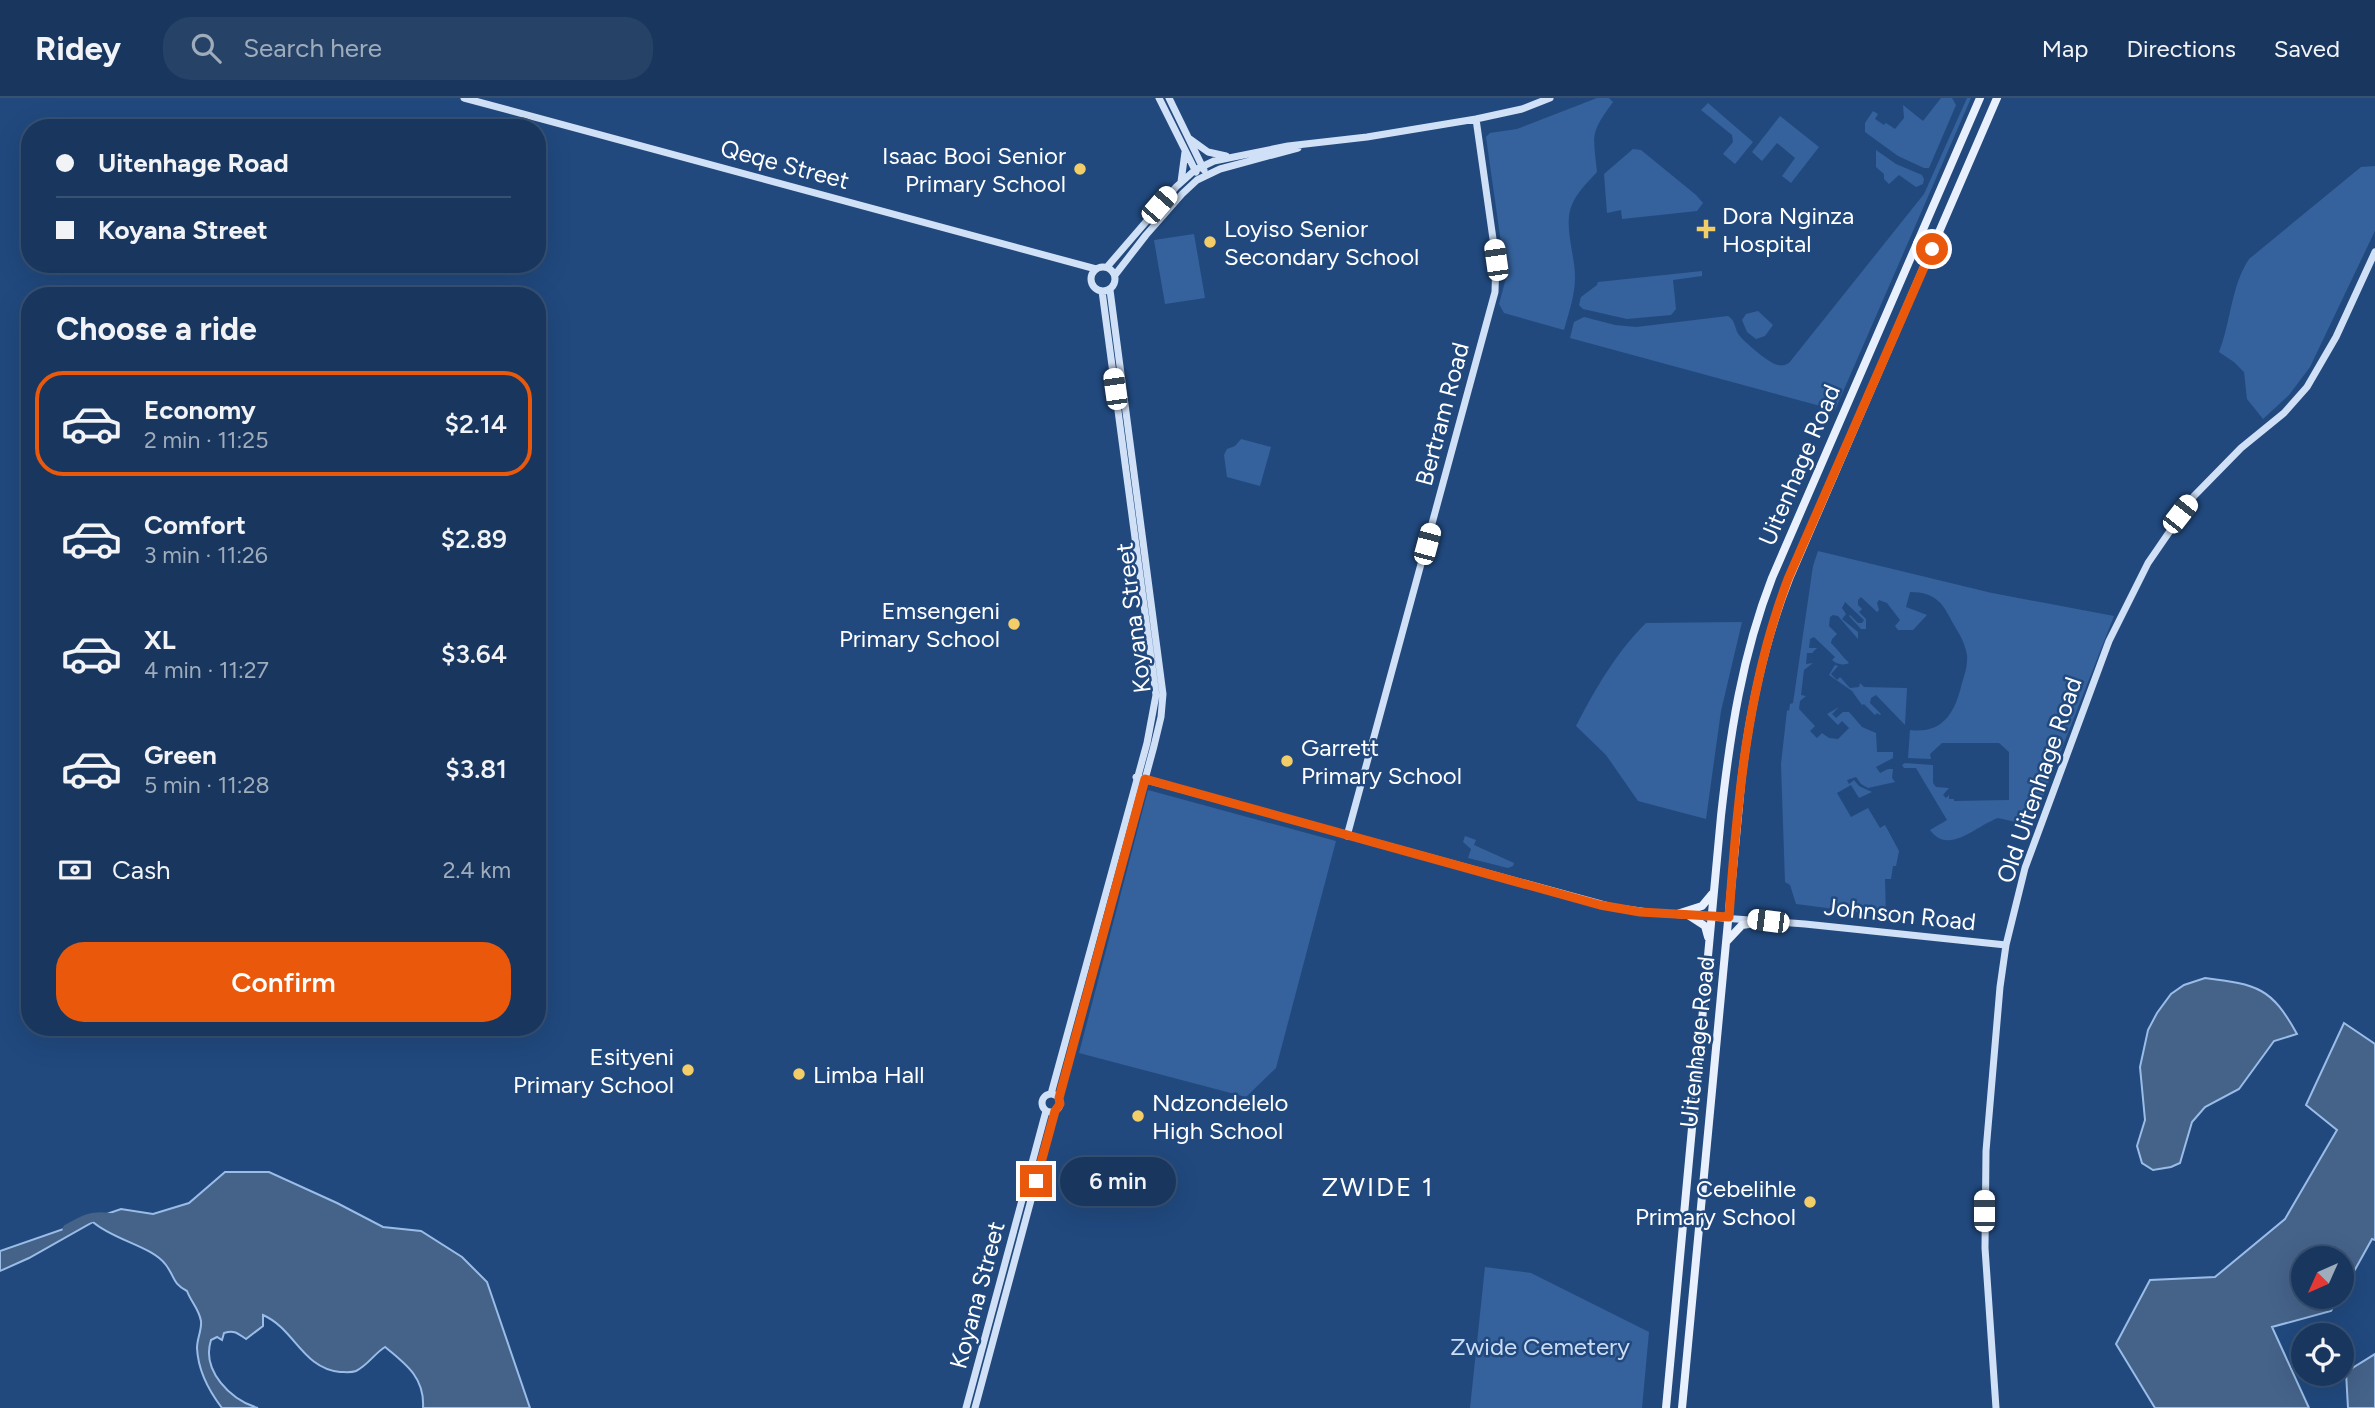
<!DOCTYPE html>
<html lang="en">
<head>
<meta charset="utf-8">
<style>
	:root { --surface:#19375e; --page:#264267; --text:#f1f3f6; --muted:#9facbc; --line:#375173; --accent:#ea580c }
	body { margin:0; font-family:Figtree,sans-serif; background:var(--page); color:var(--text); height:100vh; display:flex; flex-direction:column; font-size:26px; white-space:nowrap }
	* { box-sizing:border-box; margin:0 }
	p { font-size:23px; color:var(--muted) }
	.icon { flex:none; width:38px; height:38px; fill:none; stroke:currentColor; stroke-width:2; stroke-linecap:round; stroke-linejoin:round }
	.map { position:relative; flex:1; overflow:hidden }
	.panel { position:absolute; left:21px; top:189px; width:525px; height:749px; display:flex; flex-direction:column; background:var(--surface); border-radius:28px; box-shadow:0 7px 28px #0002,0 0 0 2px var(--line) }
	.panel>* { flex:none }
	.banner { position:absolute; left:21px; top:21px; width:525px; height:154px; border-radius:28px; box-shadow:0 7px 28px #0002,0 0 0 2px var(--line); display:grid; align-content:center; height:154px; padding:0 35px; background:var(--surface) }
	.needle { width:46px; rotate:225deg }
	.buttons { position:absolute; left:2291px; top:1148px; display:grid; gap:14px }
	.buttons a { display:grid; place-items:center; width:63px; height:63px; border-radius:50%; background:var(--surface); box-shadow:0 7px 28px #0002,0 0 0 2px var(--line); font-size:35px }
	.end { position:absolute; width:32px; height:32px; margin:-16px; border:9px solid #ea580c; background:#fff; box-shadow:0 0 0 4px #fff }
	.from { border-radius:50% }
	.bubble { position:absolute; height:49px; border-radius:24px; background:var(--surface); box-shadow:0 7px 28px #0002,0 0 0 2px var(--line); font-size:23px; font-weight:600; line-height:49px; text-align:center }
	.car { position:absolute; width:21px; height:42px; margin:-21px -10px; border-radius:9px; box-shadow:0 0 5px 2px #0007; background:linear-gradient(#fff 24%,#345 0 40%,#fff 0 76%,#345 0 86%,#fff 0) }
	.banner b { display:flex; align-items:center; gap:24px; height:66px; font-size:26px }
	.banner b+b { border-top:2px solid var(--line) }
	.banner i { width:18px; height:18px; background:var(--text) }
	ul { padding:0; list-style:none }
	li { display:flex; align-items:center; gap:21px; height:105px; margin:0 14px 10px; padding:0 21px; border:4px solid transparent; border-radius:28px }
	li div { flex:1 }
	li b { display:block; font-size:26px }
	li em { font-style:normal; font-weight:600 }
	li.on { border-color:var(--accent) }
	li>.icon { width:63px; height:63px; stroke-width:1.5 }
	h2 { padding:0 35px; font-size:32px; line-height:84px }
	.pay { display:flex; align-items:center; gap:18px; height:77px; padding:0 35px; font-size:26px }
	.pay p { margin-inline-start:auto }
	.button { display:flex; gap:14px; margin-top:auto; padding:14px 35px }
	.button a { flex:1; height:80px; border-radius:28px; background:var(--accent); color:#fff; font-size:28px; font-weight:600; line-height:80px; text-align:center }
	header { display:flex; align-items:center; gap:42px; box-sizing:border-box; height:98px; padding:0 35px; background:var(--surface); border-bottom:2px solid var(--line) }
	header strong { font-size:33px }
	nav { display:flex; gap:38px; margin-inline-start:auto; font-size:24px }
	.search { width:490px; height:63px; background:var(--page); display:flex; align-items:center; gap:18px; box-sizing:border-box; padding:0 24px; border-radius:28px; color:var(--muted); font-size:26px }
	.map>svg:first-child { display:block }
</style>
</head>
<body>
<header>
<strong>Ridey</strong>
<div class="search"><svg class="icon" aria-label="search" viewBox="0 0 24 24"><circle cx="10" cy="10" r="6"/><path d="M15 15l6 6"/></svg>Search here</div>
<nav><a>Map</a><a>Directions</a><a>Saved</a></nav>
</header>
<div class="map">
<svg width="2375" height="1310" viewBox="0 0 2375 1310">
	<rect width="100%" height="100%" fill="#21497e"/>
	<path fill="#35629c" d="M1597,0H1609L1613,4C1590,36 1593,35 1597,74C1588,84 1576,95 1571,109C1564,130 1575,157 1575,179C1575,197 1569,214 1564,232L1504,215L1499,206L1506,180L1486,39L1490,35L1517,31Z
		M1941,0H1952L1956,7L1929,70H1924L1898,58L1865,34V25L1873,13L1878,16L1875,21L1884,27L1886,25L1895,31L1904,20L1903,7L1923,23Z
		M1967,0H1971L1835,312L1570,240L1574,224L1584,219L1615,227L1636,229L1728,218C1736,223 1734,230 1739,237C1744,244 1770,266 1778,267C1784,268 1785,267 1789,265L1924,96Z
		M1708,5L1753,44L1735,66L1723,56L1733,44L1732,37L1701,12Z
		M1780,18L1819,49L1791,85L1782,78L1795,60L1777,45L1762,63L1752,54Z
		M1633,51L1641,52L1696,97L1703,105L1697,113L1622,121L1621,112L1607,115L1604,76Z
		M1876,52L1896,66L1922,77L1924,81L1923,86L1916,89L1899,77L1889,86L1884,81V76L1876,69Z
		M2375,68V133L2373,137L2310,269L2289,297L2263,321L2247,301L2244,274L2234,264L2219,254C2231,224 2231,188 2249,161L2361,69Z
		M1194,136L1205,200L1165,206L1154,142Z
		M1702,173V178L1673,182L1676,211L1671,217L1627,221L1583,211L1579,207L1581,199L1597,187L1598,184Z
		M1758,213L1773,227L1765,238L1756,241L1747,234L1742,222L1746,216Z
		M1241,341L1271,349L1260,388L1227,379L1224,357L1227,351L1235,348Z
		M1818,453L1992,495L2114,518L2040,706H2037V710L2029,727L1998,720C1977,727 1949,758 1930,732L1947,722L1916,670H1904L1902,667L1905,665L1933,667V685L1936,689L1949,690L1943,697L1946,700L1949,697V701H1954V703L2009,702V654L1999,645H1942L1930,656L1931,661L1908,660L1910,632C1942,636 1954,616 1961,589C1964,578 1968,568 1967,557C1965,545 1960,537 1954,527C1943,506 1937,494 1910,494L1906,509L1927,517L1913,532H1898L1895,528L1900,522L1887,505L1879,502L1877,505L1879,512L1877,514L1861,499L1858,502V507L1862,511L1859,514L1866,521V531H1861L1849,518L1850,517L1858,525H1862L1864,522L1845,504L1842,510L1846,516L1842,521L1858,534V541L1838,518L1833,517L1830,519L1829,528L1837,536L1832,541L1831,545C1838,552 1842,558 1849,565C1843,568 1836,566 1832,562L1835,559L1814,539L1810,541L1809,550H1817L1812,555H1807L1806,566L1813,565L1804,572L1801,597L1806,598L1800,603L1799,611L1815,628L1810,633L1817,640L1822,635L1829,640L1838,641L1849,630L1842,623L1838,627L1827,616L1839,609L1832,616L1836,620L1843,614H1849L1862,629L1876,635L1877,654H1893V660L1876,669L1880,675L1888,671H1893L1892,680L1895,684L1868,690L1861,686L1856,679L1847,682L1849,686L1854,682L1859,688L1872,694L1859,700L1851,687L1837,695L1851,719L1868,710L1880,730L1885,727L1899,753L1896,768H1893L1891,781H1885L1886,821L1874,816L1796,806L1790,787L1785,784L1781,666L1787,612L1789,613L1790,606L1793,605L1813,468Z
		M1742,524L1721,613L1706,721L1638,703L1606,657L1576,628C1596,590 1615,556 1646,525Z
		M1835,567L1838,568L1831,576L1837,582L1840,579L1850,590L1859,589L1860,585L1864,589L1907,590L1905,627L1876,597L1871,600L1870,605L1881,616L1880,617L1877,615L1875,617L1864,606L1862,607L1852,593L1829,577Z
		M1148,692L1336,743L1276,970L1246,999L1079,955Z
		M1465,738L1476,742L1474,747L1514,765L1513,768L1508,770L1468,760L1471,751L1463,744Z
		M1485,1169L1531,1175L1649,1234L1642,1310H1470Z"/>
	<path fill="#456289" stroke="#9abde8" stroke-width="2" d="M2205,880C2258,887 2271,889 2297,936L2274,943L2239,991L2205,1009L2192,1024L2180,1065L2171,1069L2153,1072L2142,1065L2137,1048L2145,1022L2140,969L2148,932L2157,915L2171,896L2184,887Z
		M2344,925L2375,946V1142L2372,1141L2342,1195V1160H2303V1199H2339L2331,1213L2272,1229L2309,1310H2155L2116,1246L2150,1182L2215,1179L2285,1121L2337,1032L2306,1007Z
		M225,1074H269L337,1105L383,1129L421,1133L462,1159L487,1184L530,1310H423C425,1280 406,1266 385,1249C375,1255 368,1267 356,1273C351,1275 345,1274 340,1274C302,1270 295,1231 263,1217V1228L246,1241C237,1235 235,1232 224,1235L222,1242L217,1239L211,1242C201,1273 231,1302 258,1310H222C209,1293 198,1272 197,1250C197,1240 202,1232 201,1223C199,1211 191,1204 187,1193C172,1185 175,1179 166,1167C152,1148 113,1142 93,1124L29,1160L0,1173V1153L121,1111L153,1116L189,1105Z
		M2375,1256V1310H2348L2346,1274Z"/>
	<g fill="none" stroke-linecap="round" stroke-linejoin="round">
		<path stroke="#456289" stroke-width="9" d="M67,1131C84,1121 93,1116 112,1120"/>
		<path stroke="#d0e0f6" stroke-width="7" d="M464,0L1096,171
			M1159,0L1196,74
			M1169,0L1204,72
			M1190,41L1208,54L1226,58
			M1181,84L1185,54
			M1091 181a12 12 0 1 1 24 0a12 12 0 1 1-24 0Z
			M1107,169L1176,89L1195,72L1214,63L1288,48L1367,39L1476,21L1522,11L1550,0
			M1115,177L1146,137L1182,96L1197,82L1220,71L1298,50
			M1136,679L1612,809L1655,815L1805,826L2006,847
			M1347,738L1495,194L1496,162L1476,21
			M1042 1005a9 9 0 1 1 18 0a9 9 0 1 1-18 0Z
			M1051,996L1147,645L1156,597L1102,193
			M1059,1000L1154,648L1161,619L1163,596L1110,192
			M966,1310L1046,1013
			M975,1310L1055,1013
			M1996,1310L1985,1150L1986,1053L2000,889L2006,847L2025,770L2109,543L2148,465L2194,398L2241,350L2284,315L2307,289L2336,239L2375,154"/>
		<path stroke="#e8f0fd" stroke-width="8" d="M1677,816L1702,808L1712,796
			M1688,817L1705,828L1708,839
			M1727,843L1742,827L1768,823
			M1666,1310L1721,718C1730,636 1742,557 1772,480L1980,0
			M1682,1310L1741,686C1749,615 1763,547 1789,481L1997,0"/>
	</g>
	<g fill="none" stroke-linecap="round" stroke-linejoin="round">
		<path stroke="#ea580c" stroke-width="9" d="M1036,1083L1055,1013L1060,1006L1059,1000L1145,681L1600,807L1640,814L1729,819C1737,704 1747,589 1788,481L1932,151"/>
	</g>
	<g fill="#f3cd68" stroke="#21497e" stroke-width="2.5">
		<circle cx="1080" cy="71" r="7"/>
		<path d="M1702.5 120.5h7v7h7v7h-7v7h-7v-7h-7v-7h7z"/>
		<circle cx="1210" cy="144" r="7"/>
		<circle cx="1014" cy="526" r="7"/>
		<circle cx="1287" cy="663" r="7"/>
		<circle cx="688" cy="972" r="7"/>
		<circle cx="799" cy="976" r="7"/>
		<circle cx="1138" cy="1018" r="7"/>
		<circle cx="1810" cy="1104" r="7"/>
	</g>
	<g text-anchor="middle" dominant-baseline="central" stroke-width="5" stroke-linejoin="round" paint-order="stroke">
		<g font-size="24" fill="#fff" stroke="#21497e" text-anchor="start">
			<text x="1066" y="57" text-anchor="end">Isaac Booi Senior<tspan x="1066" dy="28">Primary School</tspan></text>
			<text x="1722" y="117">Dora Nginza<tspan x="1722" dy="28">Hospital</tspan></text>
			<text x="1224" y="130">Loyiso Senior<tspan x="1224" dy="28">Secondary School</tspan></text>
			<text x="1000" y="512" text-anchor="end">Emsengeni<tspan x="1000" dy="28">Primary School</tspan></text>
			<text x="1301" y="649">Garrett<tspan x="1301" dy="28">Primary School</tspan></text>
			<text x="674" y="958" text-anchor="end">Esityeni<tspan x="674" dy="28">Primary School</tspan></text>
			<text x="813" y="976">Limba Hall</text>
			<text x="1152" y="1004">Ndzondelelo<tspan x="1152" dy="28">High School</tspan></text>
			<text x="1796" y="1090" text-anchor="end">Cebelihle<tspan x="1796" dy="28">Primary School</tspan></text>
		</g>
		<g font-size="24" fill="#fff" stroke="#21497e">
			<text transform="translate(785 66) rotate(15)">Qeqe Street</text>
			<text transform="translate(1442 316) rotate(-75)">Bertram Road</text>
			<text transform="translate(1799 367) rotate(-67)">Uitenhage Road</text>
			<text transform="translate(1133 520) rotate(-97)">Koyana Street</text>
			<text transform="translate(2039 682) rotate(-71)">Old Uitenhage Road</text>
			<text transform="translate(1900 816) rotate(6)">Johnson Road</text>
			<text transform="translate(1697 944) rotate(-84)">Uitenhage Road</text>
			<text transform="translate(977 1197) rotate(-75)">Koyana Street</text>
		</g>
		<g font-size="24" fill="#caddf5" stroke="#21497e">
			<text x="1540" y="1248">Zwide Cemetery</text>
		</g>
		<g font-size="26" letter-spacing="2" fill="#fff" stroke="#21497e">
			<text x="1378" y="1089">ZWIDE 1</text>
		</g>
	</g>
</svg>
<div class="buttons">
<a><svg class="needle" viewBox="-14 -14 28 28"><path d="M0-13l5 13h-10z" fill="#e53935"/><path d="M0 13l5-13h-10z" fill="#9facbc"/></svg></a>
<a><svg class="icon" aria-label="locate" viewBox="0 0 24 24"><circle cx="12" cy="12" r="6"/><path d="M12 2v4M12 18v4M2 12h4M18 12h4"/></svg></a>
</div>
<i class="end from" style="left:1932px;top:151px"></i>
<i class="end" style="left:1036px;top:1083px"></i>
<div class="bubble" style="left:1060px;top:1059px;width:116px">6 min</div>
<i class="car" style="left:1159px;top:107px;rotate:41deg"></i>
<i class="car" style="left:1496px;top:162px;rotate:352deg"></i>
<i class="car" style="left:1115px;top:291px;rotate:352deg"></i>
<i class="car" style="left:2180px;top:416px;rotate:38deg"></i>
<i class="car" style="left:1427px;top:446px;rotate:15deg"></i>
<i class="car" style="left:1768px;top:823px;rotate:277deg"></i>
<i class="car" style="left:1984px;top:1113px;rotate:0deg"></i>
<div class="banner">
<b><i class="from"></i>Uitenhage Road</b>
<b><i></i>Koyana Street</b>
</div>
<section class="panel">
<h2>Choose a ride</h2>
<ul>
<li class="on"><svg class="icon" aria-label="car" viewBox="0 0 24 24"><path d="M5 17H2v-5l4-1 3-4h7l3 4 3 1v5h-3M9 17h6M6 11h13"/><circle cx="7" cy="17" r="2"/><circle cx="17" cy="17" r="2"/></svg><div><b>Economy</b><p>2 min · 11:25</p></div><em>$2.14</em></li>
<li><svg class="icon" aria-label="car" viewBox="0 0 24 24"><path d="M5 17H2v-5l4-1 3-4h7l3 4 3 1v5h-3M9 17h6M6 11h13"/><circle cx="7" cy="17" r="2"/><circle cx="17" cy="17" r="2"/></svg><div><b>Comfort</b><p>3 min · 11:26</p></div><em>$2.89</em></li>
<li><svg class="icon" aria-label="car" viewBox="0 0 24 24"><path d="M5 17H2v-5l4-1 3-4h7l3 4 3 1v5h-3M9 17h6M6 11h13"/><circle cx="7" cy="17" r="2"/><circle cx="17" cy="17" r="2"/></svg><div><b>XL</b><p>4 min · 11:27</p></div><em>$3.64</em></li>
<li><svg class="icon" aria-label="car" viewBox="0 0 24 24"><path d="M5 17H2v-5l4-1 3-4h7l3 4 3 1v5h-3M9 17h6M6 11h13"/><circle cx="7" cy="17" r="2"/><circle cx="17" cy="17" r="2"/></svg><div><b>Green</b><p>5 min · 11:28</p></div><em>$3.81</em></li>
</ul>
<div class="pay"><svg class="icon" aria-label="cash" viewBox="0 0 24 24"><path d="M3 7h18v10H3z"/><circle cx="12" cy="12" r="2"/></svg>Cash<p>2.4 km</p></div>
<div class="button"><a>Confirm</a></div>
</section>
</div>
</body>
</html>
